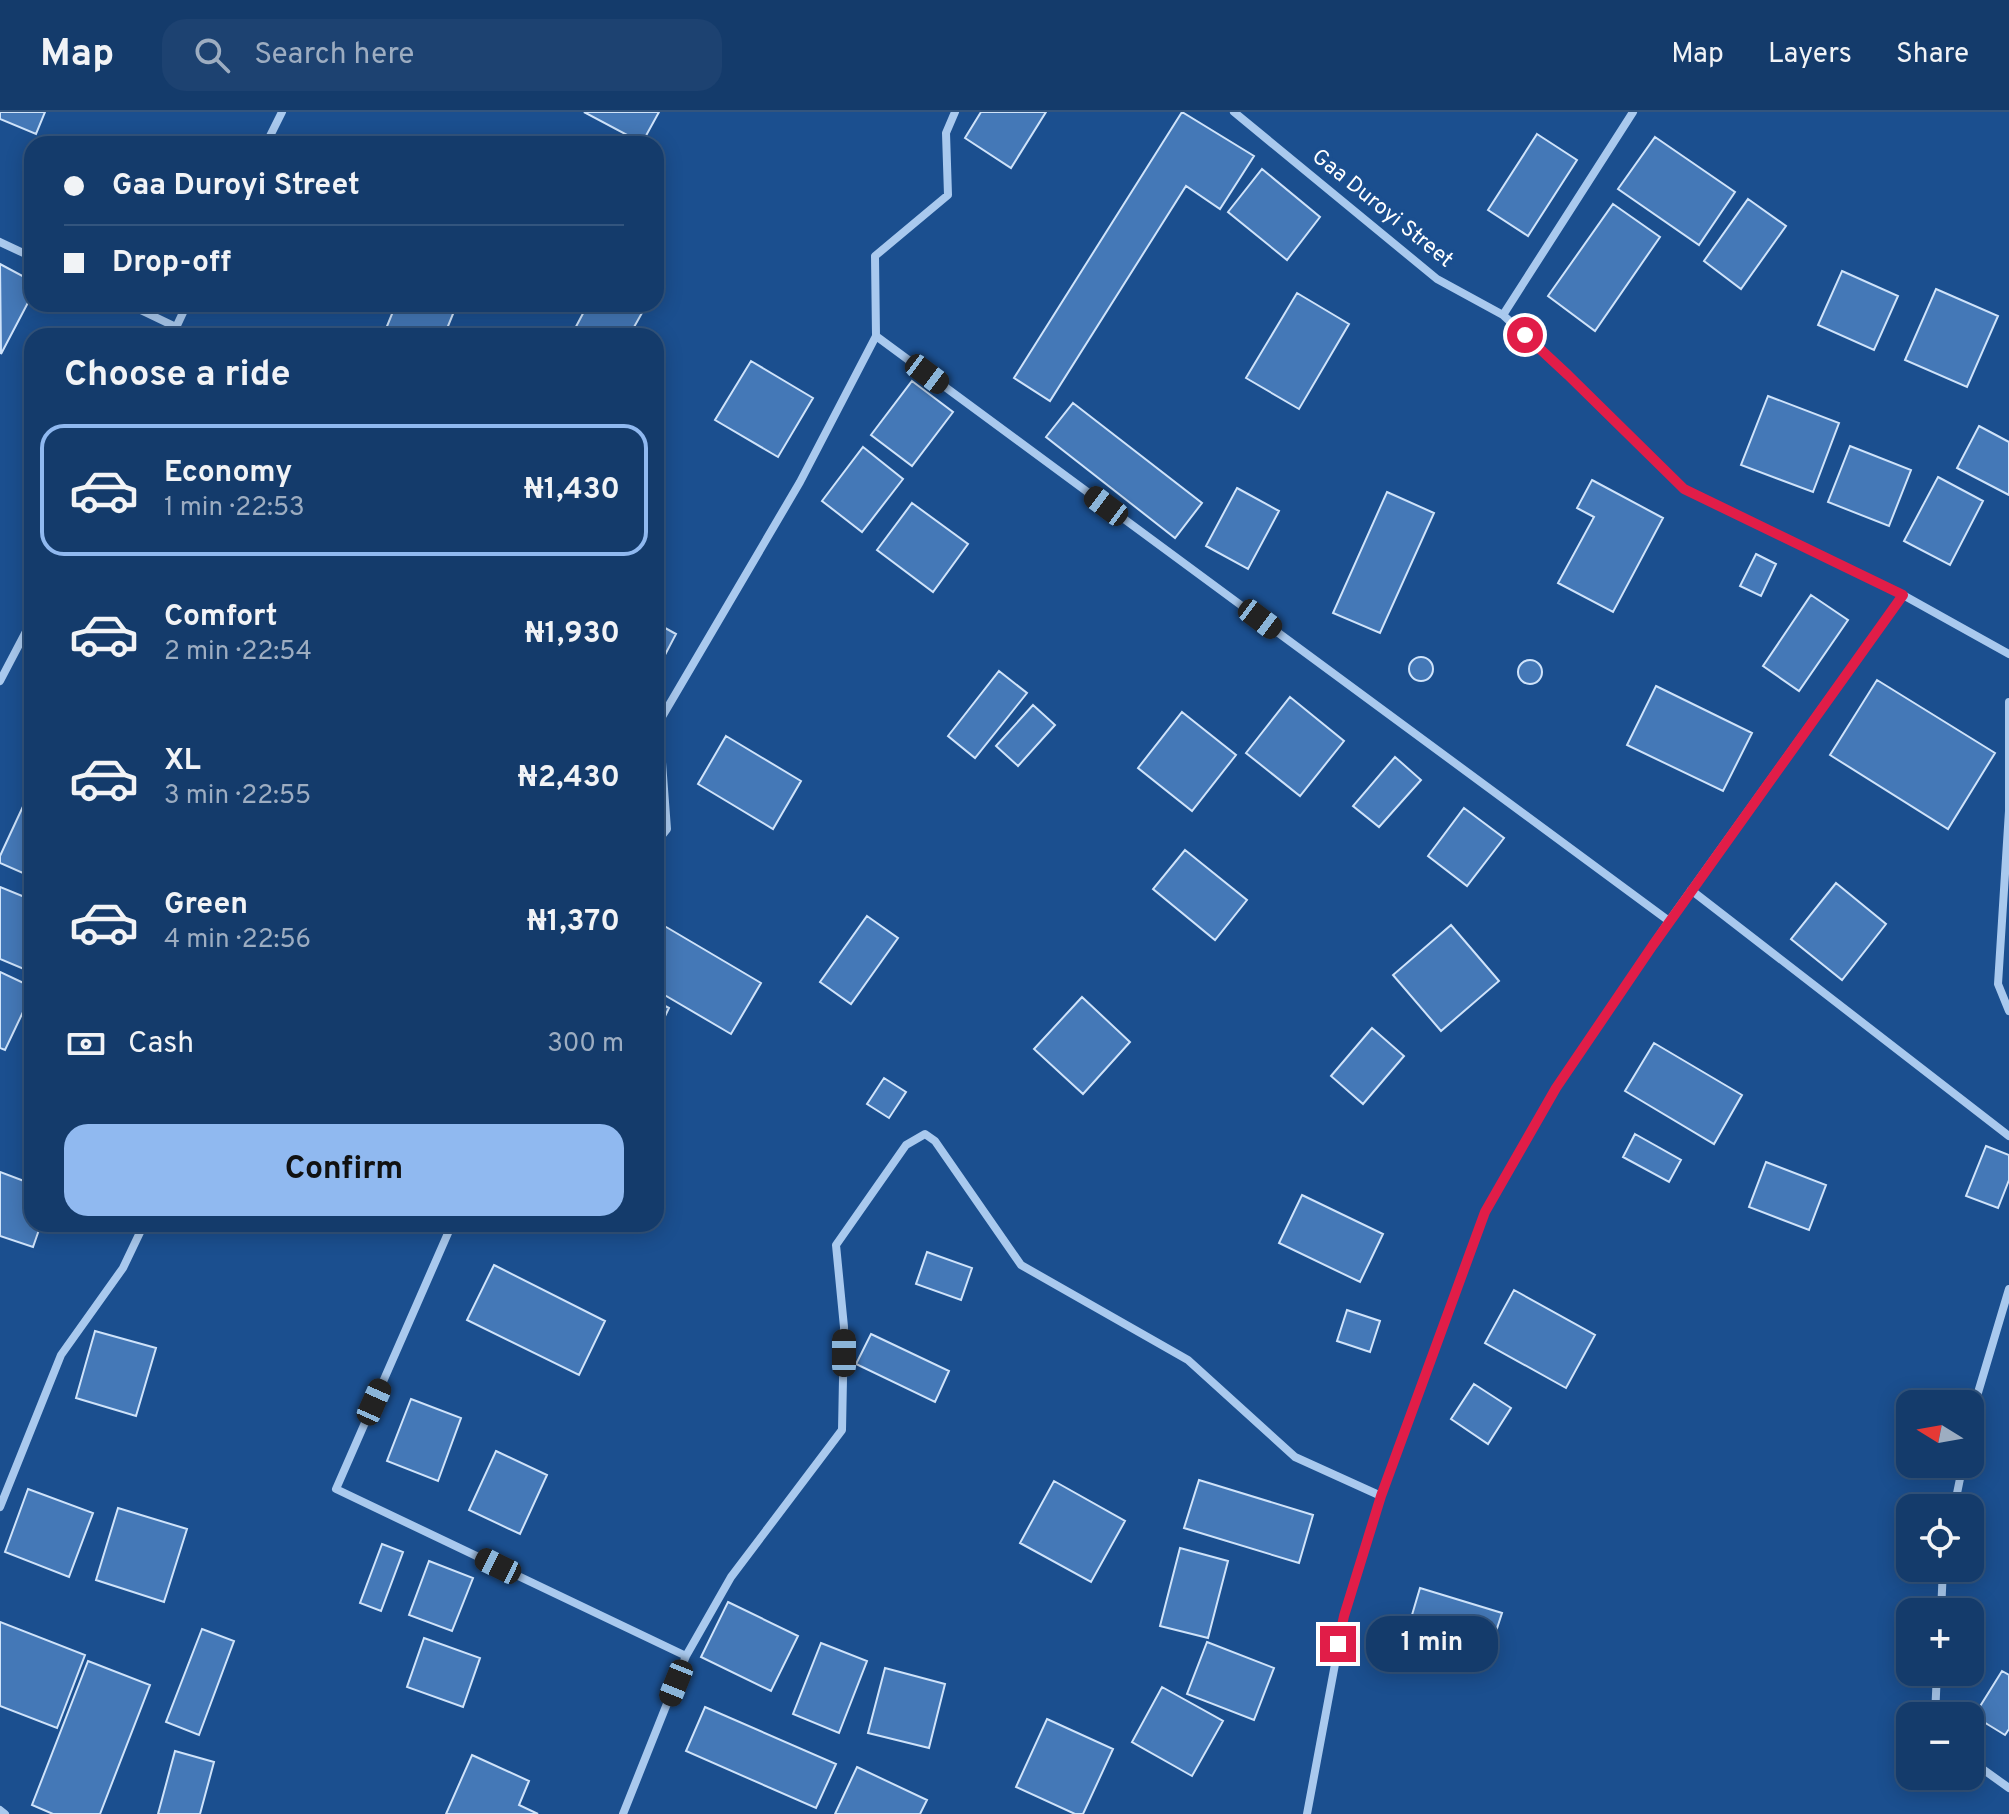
<!DOCTYPE html>
<html lang="en">
<head>
<meta charset="utf-8">
<style>
	:root { --surface:#143b6b; --page:#1d4271; --text:#f1f3f6; --muted:#9dadc1; --line:#33557e; --accent:#90b9f0 }
	body { margin:0; font-family:Overpass,sans-serif; background:var(--page); color:var(--text); height:100vh; display:flex; flex-direction:column; font-size:30px; white-space:nowrap }
	* { box-sizing:border-box; margin:0 }
	p { font-size:26px; color:var(--muted) }
	.icon { flex:none; width:44px; height:44px; fill:none; stroke:currentColor; stroke-width:2; stroke-linecap:round; stroke-linejoin:round }
	.map { position:relative; flex:1; overflow:hidden }
	.side { position:absolute; left:24px; top:216px; width:640px; height:904px; display:flex; flex-direction:column; background:var(--surface); border-radius:24px; box-shadow:0 4px 20px #0003,0 0 0 2px var(--line) }
	.side>* { flex:none }
	.hud { position:absolute; left:24px; top:24px; width:640px; height:176px; border-radius:24px; box-shadow:0 4px 20px #0003,0 0 0 2px var(--line); display:grid; align-content:center; height:176px; padding:0 40px; background:var(--surface) }
	.needle { width:52px; rotate:281deg }
	.controls { position:absolute; left:1896px; top:1278px; display:grid; gap:16px }
	.controls a { display:grid; place-items:center; width:88px; height:88px; border-radius:16px; background:var(--surface); box-shadow:0 4px 20px #0003,0 0 0 2px var(--line); font-size:40px }
	.end { position:absolute; width:36px; height:36px; margin:-18px; border:10px solid #e11d48; background:#fff; box-shadow:0 0 0 4px #fff }
	.from { border-radius:50% }
	.bubble { position:absolute; height:56px; border-radius:24px; background:var(--surface); box-shadow:0 4px 20px #0003,0 0 0 2px var(--line); font-size:26px; font-weight:700; line-height:56px; text-align:center }
	.car { position:absolute; width:24px; height:48px; margin:-24px -12px; border-radius:10px; box-shadow:0 0 6px 2px #0007; background:linear-gradient(#222 24%,#8ab4d8 0 40%,#222 0 76%,#8ab4d8 0 86%,#222 0) }
	.hud b { display:flex; align-items:center; gap:28px; height:76px; font-size:30px }
	.hud b+b { border-top:2px solid var(--line) }
	.hud i { width:20px; height:20px; background:var(--text) }
	ul { padding:0; list-style:none }
	li { display:flex; align-items:center; gap:24px; height:132px; margin:0 16px 12px; padding:0 24px; border:4px solid transparent; border-radius:24px }
	li div { flex:1 }
	li b { display:block; font-size:30px }
	li em { font-style:normal; font-weight:700 }
	li.current { border-color:var(--accent) }
	li>.icon { width:72px; height:72px; stroke-width:1.5 }
	h2 { padding:0 40px; font-size:36px; line-height:96px }
	.pay { display:flex; align-items:center; gap:20px; height:88px; padding:0 40px; font-size:30px }
	.pay p { margin-inline-start:auto }
	.cta { display:flex; gap:16px; margin-top:auto; padding:16px 40px }
	.cta a { flex:1; height:92px; border-radius:24px; background:var(--accent); color:#111; font-size:32px; font-weight:700; line-height:92px; text-align:center }
	header { display:flex; align-items:center; gap:48px; box-sizing:border-box; height:112px; padding:0 40px; background:var(--surface); border-bottom:2px solid var(--line) }
	header strong { font-size:38px }
	nav { display:flex; gap:44px; margin-inline-start:auto; font-size:28px }
	.search { width:560px; height:72px; background:var(--page); display:flex; align-items:center; gap:20px; box-sizing:border-box; padding:0 28px; border-radius:24px; color:var(--muted); font-size:30px }
	.map>svg:first-child { display:block }
</style>
</head>
<body>
<header>
<strong>Map</strong>
<div class="search"><svg class="icon" aria-label="search" viewBox="0 0 24 24"><circle cx="10" cy="10" r="6"/><path d="M15 15l6 6"/></svg>Search here</div>
<nav><a>Map</a><a>Layers</a><a>Share</a></nav>
</header>
<div class="map">
<svg width="2009" height="1702" viewBox="0 0 2009 1702">
	<rect width="100%" height="100%" fill="#1b4f8f"/>
	<path fill="#4478b7" stroke="#cfe3fa" stroke-width="2" d="M0,0H45L36,22L0,7Z
		M584,0H659L642,31Z
		M981,0H1046L1011,56L965,26Z
		M1182,0L1254,44L1220,97L1186,74L1050,289L1014,266Z
		M1537,22L1577,48L1528,124L1488,98Z
		M1655,25L1735,80L1699,133L1618,77Z
		M1262,57L1320,105L1287,148L1228,100Z
		M1748,87L1786,114L1741,177L1704,149Z
		M1613,92L1660,125L1595,219L1548,184Z
		M0,152L32,169V183L1,242Z
		M656,155L664,160L656,175Z
		M1842,159L1898,184L1874,238L1818,213Z
		M1936,177L1998,204L1967,275L1905,248Z
		M1297,181L1349,212L1299,297L1246,266Z
		M396,192H443L455,197L444,224H383Z
		M588,192H647L629,224H571Z
		M751,249L813,286L778,345L715,308Z
		M912,269L953,300L912,354L871,323Z
		M1768,284L1839,311L1813,380L1741,353Z
		M1073,291L1202,391L1175,426L1046,325Z
		M1979,314L2009,330V383L1957,356Z
		M1850,334L1911,358L1889,414L1828,390Z
		M863,335L903,367L862,420L822,389Z
		M1938,365L1983,389L1950,453L1904,429Z
		M1592,368L1663,406L1613,500L1558,471L1594,405L1577,396Z
		M1237,376L1279,399L1248,457L1206,434Z
		M1387,380L1434,401L1380,521L1333,501Z
		M912,391L968,432L933,480L877,438Z
		M1756,442L1776,452L1761,484L1740,474Z
		M1811,483L1848,508L1799,579L1763,554Z
		M656,511L676,522L656,560Z
		M1409 557a12 12 0 1 1 24 0a12 12 0 1 1-24 0Z
		M1518 560a12 12 0 1 1 24 0a12 12 0 1 1-24 0Z
		M999,559L1027,581L975,646L948,624Z
		M1877,568L1995,641L1948,717L1830,643Z
		M1656,574L1752,621L1723,679L1627,633Z
		M1290,585L1344,629L1300,684L1246,641Z
		M1033,593L1055,613L1018,654L996,634Z
		M1182,600L1236,643L1192,699L1138,656Z
		M726,624L801,669L773,717L698,672Z
		M1395,645L1421,668L1379,715L1353,694Z
		M25,690L32,693V765L0,751V744Z
		M1464,696L1504,726L1467,774L1428,744Z
		M1185,738L1247,788L1215,828L1153,777Z
		M1836,771L1886,812L1842,868L1791,827Z
		M0,775L32,788L31,860L0,847Z
		M867,804L898,826L851,892L820,870Z
		M656,809L761,871L731,922L656,878Z
		M1451,813L1499,869L1441,919L1393,863Z
		M0,860L32,875V881L5,938L0,936Z
		M1082,885L1130,930L1083,982L1034,937Z
		M656,889L669,896L656,923Z
		M1372,916L1404,944L1363,992L1331,964Z
		M1654,931L1742,983L1714,1032L1625,979Z
		M884,966L906,980L889,1006L867,992Z
		M1635,1022L1681,1048L1669,1070L1623,1045Z
		M1986,1034L2009,1043V1068L1998,1096L1966,1084Z
		M1766,1050L1826,1073L1809,1118L1749,1095Z
		M0,1060L32,1072V1112H41L33,1135L0,1124Z
		M1302,1083L1383,1122L1360,1170L1279,1131Z
		M927,1140L972,1156L961,1188L916,1172Z
		M494,1153L605,1209L579,1263L467,1208Z
		M1514,1178L1595,1223L1566,1276L1485,1231Z
		M1347,1198L1380,1209L1370,1240L1337,1229Z
		M95,1219L156,1236L136,1304L76,1286Z
		M871,1222L949,1259L935,1290L856,1252Z
		M1474,1272L1511,1296L1488,1332L1451,1307Z
		M411,1287L461,1306L438,1369L387,1349Z
		M496,1339L547,1363L520,1422L469,1398Z
		M1199,1368L1313,1403L1299,1451L1184,1416Z
		M1054,1369L1125,1409L1091,1470L1020,1431Z
		M28,1377L93,1401L69,1465L5,1440Z
		M118,1396L187,1417L164,1490L96,1468Z
		M382,1432L403,1440L381,1499L360,1491Z
		M1180,1436L1228,1449L1208,1526L1160,1514Z
		M429,1449L473,1466L452,1519L409,1503Z
		M1420,1476L1502,1501L1490,1538L1409,1513Z
		M728,1490L798,1524L771,1579L701,1545Z
		M0,1510L85,1543L57,1616L0,1594Z
		M202,1517L234,1529L199,1623L166,1610Z
		M424,1526L480,1546L463,1595L407,1575Z
		M1207,1530L1274,1556L1254,1608L1187,1582Z
		M821,1531L867,1549L839,1621L793,1602Z
		M88,1549L150,1573L100,1702H53L32,1693Z
		M885,1556L945,1572L929,1636L868,1621Z
		M2002,1559L2009,1563V1617L2005,1623L1974,1604Z
		M1162,1575L1223,1609L1192,1664L1132,1630Z
		M705,1595L836,1652L816,1696L686,1639Z
		M1047,1607L1113,1637L1083,1702H1075L1016,1675Z
		M175,1639L214,1650L200,1702H158Z
		M472,1643L529,1669L519,1693L538,1702H446Z
		M857,1655L927,1688L920,1702H835Z"/>
	<g fill="none" stroke-linecap="round" stroke-linejoin="round">
		<path stroke="#a9c9ee" stroke-width="8" d="M1234,0L1437,167L1503,203L1568,263L1684,377L1903,483
			M266,32L282,0
			M0,130L32,145
			M128,192L176,215
			M1503,203L1633,0
			M172,224L187,192
			M876,224L1669,809
			M0,569L32,508
			M2009,590V699L1998,872L2009,899
			M656,731L667,717L659,610L800,370L876,224L875,144L948,83L946,21L955,0
			M1691,778L2009,1024
			M452,1112L336,1377L686,1544
			M1970,1314L1974,1294L2009,1177
			M0,1395L61,1243L123,1156L144,1112
			M1954,1396L1963,1352
			M1941,1500L1943,1456
			M1935,1604L1937,1560
			M1970,1648L2009,1676
			M0,1698L5,1702
			M623,1702L686,1544L731,1465L842,1318L844,1215L836,1133L906,1033L925,1022L935,1029L1021,1153L1188,1248L1295,1345L1381,1384
			M1307,1702L1344,1504L1381,1384L1485,1100L1556,976L1669,809L1903,483L2009,542"/>
	</g>
	<g fill="none" stroke-linecap="round" stroke-linejoin="round">
		<path stroke="#e11d48" stroke-width="10" d="M1338,1532L1344,1504L1381,1384L1485,1100L1556,976L1653,833L1903,483L1684,377L1568,263L1525,223"/>
	</g>
	<g text-anchor="middle" dominant-baseline="central" stroke-width="7" stroke-linejoin="round" paint-order="stroke">
		<g font-size="22" fill="#fff" stroke="#1b4f8f">
			<text transform="translate(1382 97) rotate(39)">Gaa Duroyi Street</text>
		</g>
	</g>
</svg>
<div class="controls">
<a><svg class="needle" viewBox="-14 -14 28 28"><path d="M0-13l5 13h-10z" fill="#e53935"/><path d="M0 13l5-13h-10z" fill="#9dadc1"/></svg></a>
<a><svg class="icon" aria-label="locate" viewBox="0 0 24 24"><circle cx="12" cy="12" r="6"/><path d="M12 2v4M12 18v4M2 12h4M18 12h4"/></svg></a>
<a>+</a>
<a>−</a>
</div>
<i class="end from" style="left:1525px;top:223px"></i>
<i class="end" style="left:1338px;top:1532px"></i>
<div class="bubble" style="left:1366px;top:1504px;width:132px">1 min</div>
<i class="car" style="left:927px;top:262px;rotate:127deg"></i>
<i class="car" style="left:1106px;top:394px;rotate:307deg"></i>
<i class="car" style="left:1260px;top:507px;rotate:127deg"></i>
<i class="car" style="left:844px;top:1241px;rotate:0deg"></i>
<i class="car" style="left:374px;top:1290px;rotate:24deg"></i>
<i class="car" style="left:498px;top:1454px;rotate:296deg"></i>
<i class="car" style="left:676px;top:1571px;rotate:202deg"></i>
<div class="hud">
<b><i class="from"></i>Gaa Duroyi Street</b>
<b><i></i>Drop-off</b>
</div>
<section class="side">
<h2>Choose a ride</h2>
<ul>
<li class="current"><svg class="icon" aria-label="car" viewBox="0 0 24 24"><path d="M5 17H2v-5l4-1 3-4h7l3 4 3 1v5h-3M9 17h6M6 11h13"/><circle cx="7" cy="17" r="2"/><circle cx="17" cy="17" r="2"/></svg><div><b>Economy</b><p>1 min · 22:53</p></div><em>₦1,430</em></li>
<li><svg class="icon" aria-label="car" viewBox="0 0 24 24"><path d="M5 17H2v-5l4-1 3-4h7l3 4 3 1v5h-3M9 17h6M6 11h13"/><circle cx="7" cy="17" r="2"/><circle cx="17" cy="17" r="2"/></svg><div><b>Comfort</b><p>2 min · 22:54</p></div><em>₦1,930</em></li>
<li><svg class="icon" aria-label="car" viewBox="0 0 24 24"><path d="M5 17H2v-5l4-1 3-4h7l3 4 3 1v5h-3M9 17h6M6 11h13"/><circle cx="7" cy="17" r="2"/><circle cx="17" cy="17" r="2"/></svg><div><b>XL</b><p>3 min · 22:55</p></div><em>₦2,430</em></li>
<li><svg class="icon" aria-label="car" viewBox="0 0 24 24"><path d="M5 17H2v-5l4-1 3-4h7l3 4 3 1v5h-3M9 17h6M6 11h13"/><circle cx="7" cy="17" r="2"/><circle cx="17" cy="17" r="2"/></svg><div><b>Green</b><p>4 min · 22:56</p></div><em>₦1,370</em></li>
</ul>
<div class="pay"><svg class="icon" aria-label="cash" viewBox="0 0 24 24"><path d="M3 7h18v10H3z"/><circle cx="12" cy="12" r="2"/></svg>Cash<p>300 m</p></div>
<div class="cta"><a>Confirm</a></div>
</section>
</div>
</body>
</html>
